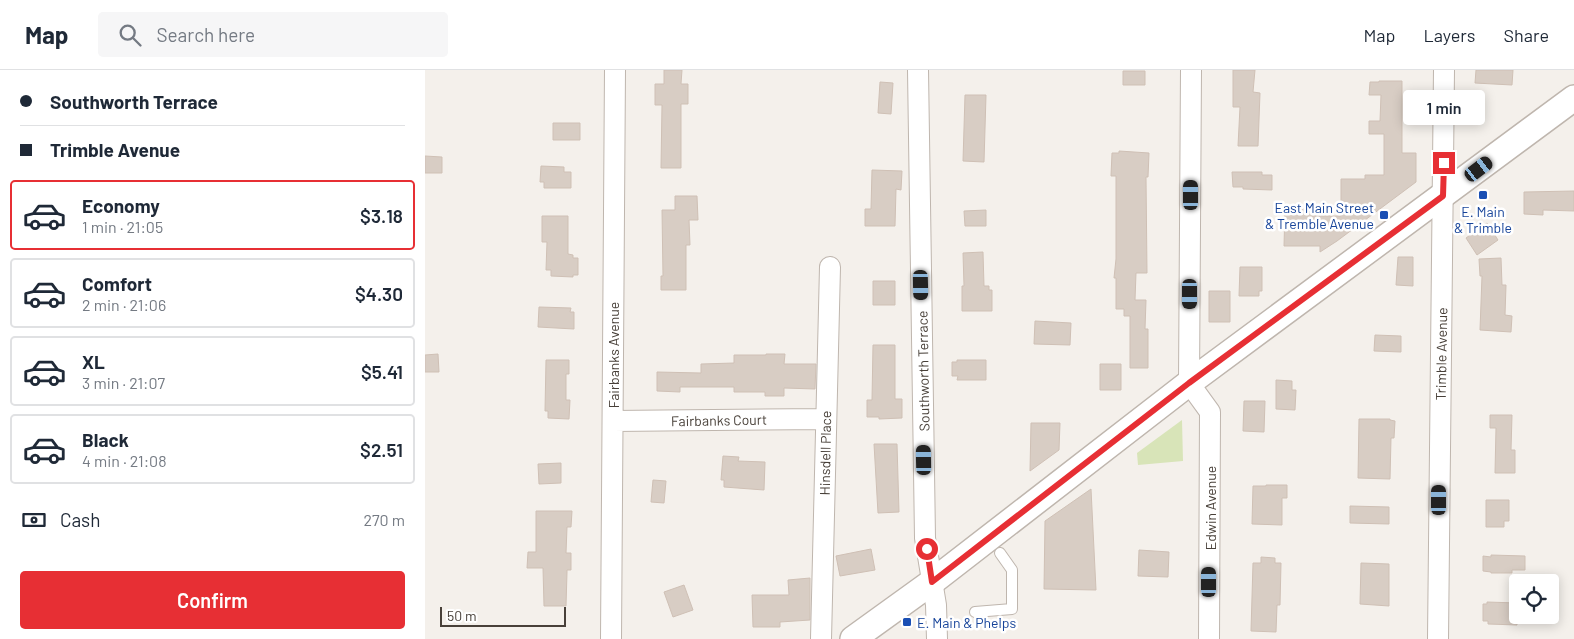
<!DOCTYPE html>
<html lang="en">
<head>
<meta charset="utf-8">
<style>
	:root { --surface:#fff; --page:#f6f6f7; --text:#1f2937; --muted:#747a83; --line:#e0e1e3; --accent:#e72f34 }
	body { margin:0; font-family:Barlow,sans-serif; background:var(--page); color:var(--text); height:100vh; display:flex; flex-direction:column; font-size:19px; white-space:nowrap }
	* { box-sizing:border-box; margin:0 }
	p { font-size:16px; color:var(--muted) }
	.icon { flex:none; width:28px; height:28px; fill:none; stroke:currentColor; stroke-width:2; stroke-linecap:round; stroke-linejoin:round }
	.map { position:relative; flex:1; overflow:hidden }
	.side { display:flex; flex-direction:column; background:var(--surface); width:425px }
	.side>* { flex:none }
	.top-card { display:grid; align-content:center; height:110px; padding:0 20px; background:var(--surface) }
	.controls { position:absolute; left:1084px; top:504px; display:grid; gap:10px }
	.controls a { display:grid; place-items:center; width:50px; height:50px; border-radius:5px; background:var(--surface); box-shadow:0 2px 12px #0003; font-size:25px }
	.scale { position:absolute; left:15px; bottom:12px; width:126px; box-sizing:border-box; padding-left:5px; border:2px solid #484039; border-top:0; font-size:14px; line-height:18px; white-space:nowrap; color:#484039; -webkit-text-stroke:4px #fff; paint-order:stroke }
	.end { position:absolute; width:22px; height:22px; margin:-11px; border:6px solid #e72f34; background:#fff; box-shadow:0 0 0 2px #fff }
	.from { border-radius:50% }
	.bubble { position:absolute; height:35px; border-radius:5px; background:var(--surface); box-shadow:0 2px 12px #0003; font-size:16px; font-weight:600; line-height:35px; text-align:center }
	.car { position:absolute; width:15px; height:30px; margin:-15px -8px; border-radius:6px; box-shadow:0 0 4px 1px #0007; background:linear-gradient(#222 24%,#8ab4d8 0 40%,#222 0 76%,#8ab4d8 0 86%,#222 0) }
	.top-card b { display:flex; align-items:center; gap:18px; height:48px; font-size:19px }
	.top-card b+b { border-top:1px solid var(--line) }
	.top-card i { width:12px; height:12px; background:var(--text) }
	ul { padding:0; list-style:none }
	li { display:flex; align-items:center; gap:15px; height:70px; margin:0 10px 8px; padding:0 10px; border:2px solid var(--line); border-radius:5px }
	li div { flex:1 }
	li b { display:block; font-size:19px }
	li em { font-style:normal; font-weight:600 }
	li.active { border-color:var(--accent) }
	li>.icon { width:45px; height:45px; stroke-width:1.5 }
	.pay { display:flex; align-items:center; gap:12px; height:55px; padding:0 20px; font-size:19px }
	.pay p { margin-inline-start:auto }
	.button { display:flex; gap:10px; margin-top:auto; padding:10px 20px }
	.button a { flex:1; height:58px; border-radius:5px; background:var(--accent); color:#fff; font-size:20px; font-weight:600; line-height:58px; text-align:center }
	header { display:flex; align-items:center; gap:30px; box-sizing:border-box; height:70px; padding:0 25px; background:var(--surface); border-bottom:1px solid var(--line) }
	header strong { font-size:24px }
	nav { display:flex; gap:28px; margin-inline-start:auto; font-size:18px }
	.search { width:350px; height:45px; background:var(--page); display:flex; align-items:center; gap:12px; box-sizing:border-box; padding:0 18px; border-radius:5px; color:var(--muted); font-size:19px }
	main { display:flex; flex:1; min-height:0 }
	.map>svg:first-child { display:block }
</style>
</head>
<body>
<header>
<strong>Map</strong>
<div class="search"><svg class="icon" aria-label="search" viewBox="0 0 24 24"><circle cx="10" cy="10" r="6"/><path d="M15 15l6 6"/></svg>Search here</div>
<nav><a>Map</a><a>Layers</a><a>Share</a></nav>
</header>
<main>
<section class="side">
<div class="top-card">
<b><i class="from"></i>Southworth Terrace</b>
<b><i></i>Trimble Avenue</b>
</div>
<ul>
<li class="active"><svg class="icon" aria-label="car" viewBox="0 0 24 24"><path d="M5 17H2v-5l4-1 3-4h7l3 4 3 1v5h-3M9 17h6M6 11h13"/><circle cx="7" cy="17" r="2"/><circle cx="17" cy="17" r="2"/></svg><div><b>Economy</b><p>1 min · 21:05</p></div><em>$3.18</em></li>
<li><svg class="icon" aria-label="car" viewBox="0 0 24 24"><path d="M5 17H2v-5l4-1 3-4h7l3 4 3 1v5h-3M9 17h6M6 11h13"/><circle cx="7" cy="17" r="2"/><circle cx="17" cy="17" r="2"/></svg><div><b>Comfort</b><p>2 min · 21:06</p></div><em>$4.30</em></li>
<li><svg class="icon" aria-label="car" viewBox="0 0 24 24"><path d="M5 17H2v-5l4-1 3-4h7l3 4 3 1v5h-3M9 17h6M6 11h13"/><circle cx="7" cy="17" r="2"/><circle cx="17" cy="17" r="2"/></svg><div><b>XL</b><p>3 min · 21:07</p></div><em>$5.41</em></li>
<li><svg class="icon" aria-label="car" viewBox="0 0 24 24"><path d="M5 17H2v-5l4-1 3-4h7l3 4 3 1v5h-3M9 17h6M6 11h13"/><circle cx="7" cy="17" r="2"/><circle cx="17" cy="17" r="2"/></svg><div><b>Black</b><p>4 min · 21:08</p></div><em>$2.51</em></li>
</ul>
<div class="pay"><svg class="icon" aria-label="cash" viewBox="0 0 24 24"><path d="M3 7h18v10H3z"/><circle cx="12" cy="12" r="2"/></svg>Cash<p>270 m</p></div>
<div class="button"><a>Confirm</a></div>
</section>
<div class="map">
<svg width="1149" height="569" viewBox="0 0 1149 569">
	<rect width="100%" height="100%" fill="#f4f0eb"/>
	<path fill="#d8e4b8" d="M757,350L758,391L713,395L712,383Z"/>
	<path fill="#d8cdc4" stroke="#cfc0b5" d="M239,0H257L256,14H263V34H256V98H236L237,35H230V14H239Z
		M808,0H830L828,22L835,23L833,76H813L815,37H808Z
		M1051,0H1088L1087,15L1050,13Z
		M698,1H720V15H698Z
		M954,11H977V83H991V112L912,171L895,182V176H859L860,139H887V146H916V109H940V105H959V64H944V51H955L956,25H944L945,12H954Z
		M455,12L468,13L466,44L453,43Z
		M540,25H561L559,92L538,91Z
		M128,53H155V70H128Z
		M694,81L724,83L723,107H721L722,203H711L710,230H721L720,259H723V298H705V246H699V239H691V208H689L691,189V106H686L687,83H694Z
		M0,86L17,87V103H0Z
		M116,96L139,97V102H146V118H119V112H115Z
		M447,100L477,101L476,120L471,119L470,156H440V139H446Z
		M807,102H837V105H847V120L818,119V117H808Z
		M1149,121V141L1118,140V145L1099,144V122Z
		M250,126H272L273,150H264L265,175H261V220H236V206H238L237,140H250Z
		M561,140V156H540L539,141Z
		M117,146H143V184L148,185V188H153V205H148V207L126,206V200H121L122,172H117Z
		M1062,153L1073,170L1052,185L1041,168Z
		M558,182L559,216H564V220H567V241H537V216H539L538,183Z
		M973,187H988V216L971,215Z
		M1076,188L1077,215H1081L1080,245L1087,246L1086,262L1055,260L1057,206H1055L1054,189Z
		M815,197H837V221H834V226H814Z
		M448,211H470V235H448Z
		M784,221H805V252H784Z
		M114,237L146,238L145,242H149V259L113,257Z
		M610,251L646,253L645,275L609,274Z
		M950,265L976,266V282L949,281Z
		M448,275H470V329H477V348L454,349V347H442V330H447Z
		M13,284L14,302H0V285Z
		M341,284H360L359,294H391L390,319L359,318V326H340V322H309V317H255V322L232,321V302L276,303V294L309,293V285H341Z
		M121,290H144V304H141V330H145L144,349L123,348V341H120Z
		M532,290H561V310H532L533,306H527V292H532Z
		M675,294H696V320H675Z
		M851,310L867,311V320H871L870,340L851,339Z
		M819,331H840L839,362L818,361Z
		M1065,345H1087L1086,380H1090V403H1070L1071,358H1065Z
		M934,349H965V350L970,351L969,368H966L965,409L933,408Z
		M606,353H635L634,380L605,401Z
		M449,374H472L474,442L453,443Z
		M298,386L314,387L313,391L340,392L339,420L299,417V410H296Z
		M136,393V413L114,414L113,394Z
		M228,410L241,411L239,433L226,432Z
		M841,415H862V428H857V455L827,454L828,416H841Z
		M666,419L671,520L619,519L620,451Z
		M1061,430H1084V451H1079V457H1061Z
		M925,436L964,437V454L925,453Z
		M111,441H147L146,457H142L141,483H146V500H142V502L141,536H119L118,498H102L103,482H111Z
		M446,479L450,500L415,506L411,486Z
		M714,480L744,482L743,507L713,506Z
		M1066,485L1100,486V500H1087V503H1066V502L1058,501V486L1066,487Z
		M836,487L850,488V493H856L855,535H852L851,562L826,561L828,493H836Z
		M936,493L964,494V536L935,534Z
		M385,508V550L355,552V557H328L327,525H364L363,510Z
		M259,515L268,540L248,547L239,522Z
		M1062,532L1092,533V555L1063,554V551H1058V534H1062Z"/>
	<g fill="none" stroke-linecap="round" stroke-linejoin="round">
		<g stroke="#bfb6ae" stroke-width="12">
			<path id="service" d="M550,542L587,539V500L575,483"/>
		</g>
		<g stroke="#bfb6ae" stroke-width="22">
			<path id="minor" d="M493,0L500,468L511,535L512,569
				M766,0L764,313L785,342L784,569
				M188,351L401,349
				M186,569L190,0
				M396,569L405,197
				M1013,569L1019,0"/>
		</g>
		<g stroke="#bfb6ae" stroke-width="28">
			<path id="tertiary" d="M428,569L507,512L764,313L1149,28"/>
		</g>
		<use href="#service" stroke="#fff" stroke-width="10"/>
		<use href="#minor" stroke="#fff" stroke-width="20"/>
		<use href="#tertiary" stroke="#fff" stroke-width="25"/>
	</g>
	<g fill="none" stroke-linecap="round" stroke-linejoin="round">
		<path stroke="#e72f34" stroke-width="6" d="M502,479L507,512L764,313L1018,126L1019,93"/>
	</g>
	<g fill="#1a4fb4" stroke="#fff" stroke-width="2">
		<rect x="1053" y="120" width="10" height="10" rx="2.5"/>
		<rect x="954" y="140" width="10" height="10" rx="2.5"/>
		<rect x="477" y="547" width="10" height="10" rx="2.5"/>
	</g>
	<g text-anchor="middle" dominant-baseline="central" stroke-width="5" stroke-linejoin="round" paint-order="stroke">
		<g font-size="14" fill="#164399" stroke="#fff" text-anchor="end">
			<text x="949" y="137">East Main Street<tspan x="949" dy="16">&amp; Tremble Avenue</tspan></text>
			<text x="1058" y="141" text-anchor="middle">E. Main<tspan x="1058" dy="16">&amp; Trimble</tspan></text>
			<text x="492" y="552" text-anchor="start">E. Main &amp; Phelps</text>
		</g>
		<g font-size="14" fill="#484039" stroke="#fff">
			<text transform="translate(1016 284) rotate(-89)">Trimble Avenue</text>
			<text transform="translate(188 285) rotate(-90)">Fairbanks Avenue</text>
			<text transform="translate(498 301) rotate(-91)">Southworth Terrace</text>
			<text transform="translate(294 350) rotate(-1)">Fairbanks Court</text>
			<text transform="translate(400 383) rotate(-89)">Hinsdell Place</text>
			<text transform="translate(785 438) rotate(-90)">Edwin Avenue</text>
		</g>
	</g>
</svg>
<div class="controls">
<a><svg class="icon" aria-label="locate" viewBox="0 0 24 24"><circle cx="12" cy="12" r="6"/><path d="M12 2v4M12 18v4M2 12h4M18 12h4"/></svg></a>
</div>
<div class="scale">50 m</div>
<i class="end from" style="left:502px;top:479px"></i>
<i class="end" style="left:1019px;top:93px"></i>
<div class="bubble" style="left:978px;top:20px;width:82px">1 min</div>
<i class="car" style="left:1054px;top:99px;rotate:53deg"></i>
<i class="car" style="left:766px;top:125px;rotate:0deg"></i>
<i class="car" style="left:496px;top:215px;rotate:179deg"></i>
<i class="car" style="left:765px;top:224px;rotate:180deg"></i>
<i class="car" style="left:499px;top:390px;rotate:359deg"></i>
<i class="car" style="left:1014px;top:430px;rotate:0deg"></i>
<i class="car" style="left:784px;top:512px;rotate:0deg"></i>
</div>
</main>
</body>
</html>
